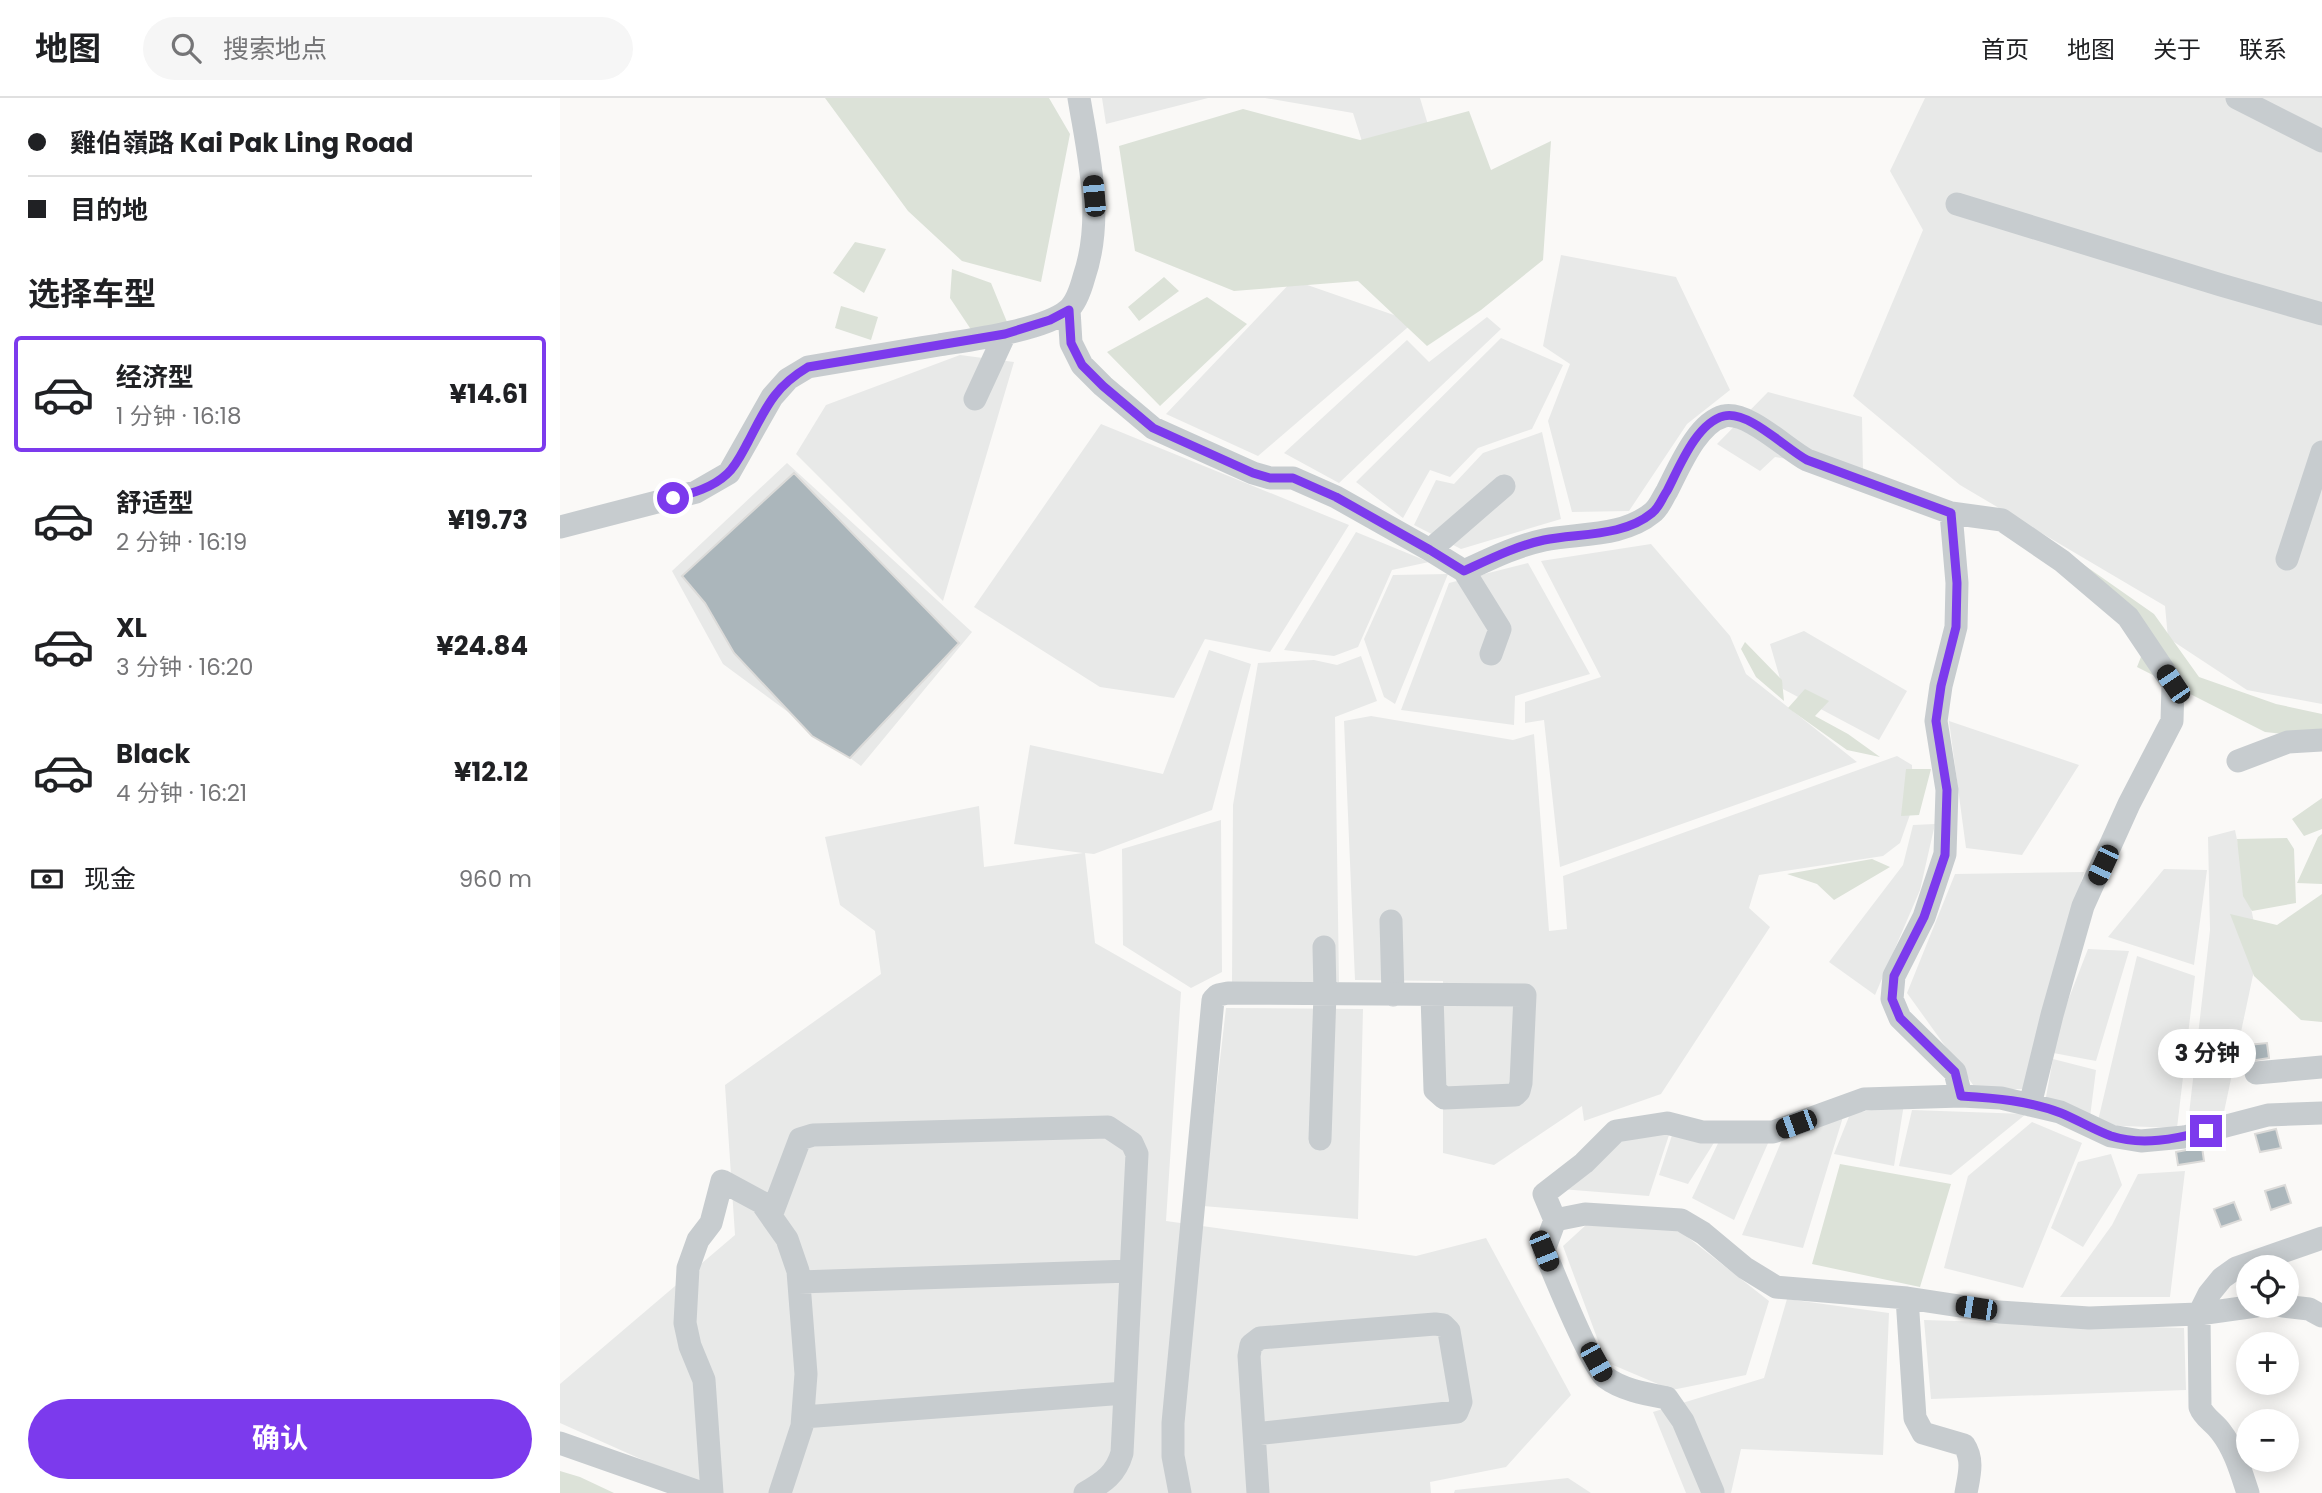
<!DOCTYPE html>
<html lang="zh">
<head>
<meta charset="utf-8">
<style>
	:root { --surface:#fff; --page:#f6f6f6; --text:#202124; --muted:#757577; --line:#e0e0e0; --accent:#7c3aed }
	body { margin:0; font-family:Poppins,"Noto Sans SC",sans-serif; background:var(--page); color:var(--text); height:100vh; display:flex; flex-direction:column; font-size:26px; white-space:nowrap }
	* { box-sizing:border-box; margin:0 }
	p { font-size:23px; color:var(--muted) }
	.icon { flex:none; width:38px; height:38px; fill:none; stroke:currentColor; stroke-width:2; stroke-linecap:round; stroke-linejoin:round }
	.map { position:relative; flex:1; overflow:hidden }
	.panel { display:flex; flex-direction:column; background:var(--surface); width:560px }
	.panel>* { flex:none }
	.top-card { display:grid; align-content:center; height:154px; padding:0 28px; background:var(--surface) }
	.controls { position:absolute; left:1676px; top:1157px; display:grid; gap:14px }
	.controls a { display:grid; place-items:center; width:63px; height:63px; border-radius:50%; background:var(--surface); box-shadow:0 4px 18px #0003; font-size:35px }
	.end { position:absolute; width:32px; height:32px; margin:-16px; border:9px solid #7c3aed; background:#fff; box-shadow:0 0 0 4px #fff }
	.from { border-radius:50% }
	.bubble { position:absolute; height:49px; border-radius:24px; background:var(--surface); box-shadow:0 4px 18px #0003; font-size:23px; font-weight:700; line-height:49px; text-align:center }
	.car { position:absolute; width:21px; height:42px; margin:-21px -10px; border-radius:9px; box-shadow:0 0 5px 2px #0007; background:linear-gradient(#222 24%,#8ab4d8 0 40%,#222 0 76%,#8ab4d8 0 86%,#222 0) }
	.top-card b { display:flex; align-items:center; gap:24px; height:66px; font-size:26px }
	.top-card b+b { border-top:2px solid var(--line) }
	.top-card i { width:18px; height:18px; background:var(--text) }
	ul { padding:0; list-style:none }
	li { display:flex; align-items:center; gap:21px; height:116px; margin:0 14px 10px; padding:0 14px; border:4px solid transparent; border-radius:7px }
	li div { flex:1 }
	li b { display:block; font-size:26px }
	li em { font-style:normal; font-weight:700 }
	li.on { border-color:var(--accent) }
	li>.icon { width:63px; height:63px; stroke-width:1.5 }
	h2 { padding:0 28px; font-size:32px; line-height:84px }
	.pay { display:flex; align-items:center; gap:18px; height:77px; padding:0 28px; font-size:26px }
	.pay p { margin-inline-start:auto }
	.action { display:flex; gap:14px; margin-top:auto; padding:14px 28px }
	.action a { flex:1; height:80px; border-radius:42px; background:var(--accent); color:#fff; font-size:28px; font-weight:700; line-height:80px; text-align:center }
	header { display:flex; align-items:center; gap:42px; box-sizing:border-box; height:98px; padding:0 35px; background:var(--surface); border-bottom:2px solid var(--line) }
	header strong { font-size:33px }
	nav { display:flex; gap:38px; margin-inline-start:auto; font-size:24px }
	.search { width:490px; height:63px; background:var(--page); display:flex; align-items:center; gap:18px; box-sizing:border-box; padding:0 24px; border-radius:38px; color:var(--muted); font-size:26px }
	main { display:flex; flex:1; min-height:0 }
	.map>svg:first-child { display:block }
</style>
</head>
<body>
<header>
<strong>地图</strong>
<div class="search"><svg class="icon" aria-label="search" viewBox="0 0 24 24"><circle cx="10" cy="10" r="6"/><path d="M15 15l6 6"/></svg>搜索地点</div>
<nav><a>首页</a><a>地图</a><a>关于</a><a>联系</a></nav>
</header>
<main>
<section class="panel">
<div class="top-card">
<b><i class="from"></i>雞伯嶺路 Kai Pak Ling Road</b>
<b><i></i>目的地</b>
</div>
<h2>选择车型</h2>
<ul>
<li class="on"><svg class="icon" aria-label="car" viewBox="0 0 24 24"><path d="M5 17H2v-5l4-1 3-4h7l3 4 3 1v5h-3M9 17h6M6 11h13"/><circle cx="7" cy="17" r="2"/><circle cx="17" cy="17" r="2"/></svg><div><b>经济型</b><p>1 分钟 · 16:18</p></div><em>¥14.61</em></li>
<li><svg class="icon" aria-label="car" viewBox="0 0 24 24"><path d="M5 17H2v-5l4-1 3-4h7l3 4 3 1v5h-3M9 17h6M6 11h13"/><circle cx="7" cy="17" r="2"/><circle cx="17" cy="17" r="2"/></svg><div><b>舒适型</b><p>2 分钟 · 16:19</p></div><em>¥19.73</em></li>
<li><svg class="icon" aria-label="car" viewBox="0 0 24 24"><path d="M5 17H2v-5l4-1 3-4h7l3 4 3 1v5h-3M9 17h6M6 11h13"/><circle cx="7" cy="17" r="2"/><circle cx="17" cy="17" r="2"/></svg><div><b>XL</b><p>3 分钟 · 16:20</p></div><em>¥24.84</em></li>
<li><svg class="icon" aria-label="car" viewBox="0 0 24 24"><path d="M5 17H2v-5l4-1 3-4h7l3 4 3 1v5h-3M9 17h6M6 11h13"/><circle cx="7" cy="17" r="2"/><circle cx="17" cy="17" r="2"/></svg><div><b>Black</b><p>4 分钟 · 16:21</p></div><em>¥12.12</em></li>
</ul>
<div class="pay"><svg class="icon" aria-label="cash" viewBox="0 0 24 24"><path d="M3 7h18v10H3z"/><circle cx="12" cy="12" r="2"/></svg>现金<p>960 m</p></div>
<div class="action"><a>确认</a></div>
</section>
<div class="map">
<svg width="1762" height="1395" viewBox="0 0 1762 1395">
	<rect width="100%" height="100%" fill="#faf9f7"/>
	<path fill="#e8e9e8" d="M542,0H648L546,26Z
		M705,0H860L872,40L806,56L793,15Z
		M1365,0H1762V606L1687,592L1608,540L1605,508L1400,387L1293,298L1363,132L1330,73Z
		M1001,157L1116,179L1170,292L1127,326L1069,413L1012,414L988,323L1010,266L983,248Z
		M733,182L854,224L698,358L606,316Z
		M927,219L941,231L779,385L724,355L847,242L869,264Z
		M941,240L1003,267L972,331L918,350L890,379L870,372L843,420L796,384Z
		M400,257L454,264L383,503L236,356L266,307Z
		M1208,294L1302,319L1303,373L1215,359L1200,373L1157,346Z
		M541,326L789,427L710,554L645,541L614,600L540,589L414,509Z
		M982,334L1001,421L901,451L854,427L876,382L894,386L923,355Z
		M227,365L412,534L301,668L163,566L112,473Z
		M796,434L869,464L832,472L798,549L774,558L724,552Z
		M1091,446L1170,538L1186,576L1297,664L1000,769L984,622L965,625V604L1041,579L981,463Z
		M968,465L1030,576L955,598L954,627L841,612L889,485Z
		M888,476L835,606L824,599L804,541L833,477Z
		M1244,533L1347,593L1319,642L1223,591L1210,546Z
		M649,552L691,566L652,712L534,756L525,755L535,845L621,894L606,1123L856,1158L926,1140L1011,1297L946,1369L870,1384L871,1395H157L0,1325V1286L175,1137L165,987L321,876L315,833L280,807L265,739L419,708L424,769L523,755L454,746L470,647L603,676Z
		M801,558L817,603L775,619L779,884L672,885L673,707L698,565L754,562L777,567Z
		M811,618L953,642L974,636L989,833L1007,831L1003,778L1337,658L1352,667L1353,708L1340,745L1323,758L1199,777L1189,810L1210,829L1101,996L1024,1023L1022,1008L934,1067L883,1055V883L795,882L784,623Z
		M1389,623L1519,667L1462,757L1406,750Z
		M661,722L662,874L631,890L563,847L562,751Z
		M1375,726L1360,792L1315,897L1269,864L1343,767L1353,727Z
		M1675,732L1699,849L1664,1014L1628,1025L1650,832L1648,739Z
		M1604,771L1647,772L1634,867L1548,839Z
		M1524,774L1464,991H1416L1347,895L1395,776Z
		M1528,851L1569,853L1536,963L1488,954Z
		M1577,858L1635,878L1617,1030L1537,1027Z
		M666,910L803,911L798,1121L643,1108Z
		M1493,961L1536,972L1530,1019L1486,999Z
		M1344,1006L1334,1068L1274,1056L1290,1016Z
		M1352,1012L1466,1016L1391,1077L1339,1068Z
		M1283,1019L1243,1150L1182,1137L1224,1037Z
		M1472,1024L1522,1045L1463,1190L1384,1170L1408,1078Z
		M1114,1031L1157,1040L1128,1086L1099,1077Z
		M1110,1034L1089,1098L1001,1091L1042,1035Z
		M1161,1039L1209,1043L1174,1122L1132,1100Z
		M1551,1056L1562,1087L1523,1149L1491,1130L1518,1064Z
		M1625,1073L1610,1199H1500L1552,1127L1578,1076Z
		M1026,1127L1116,1130L1209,1203L1186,1277L1112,1292L1046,1264L1003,1148Z
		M1227,1201L1329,1215L1323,1357L1181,1351L1171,1395H1126L1093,1314L1204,1280Z
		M1364,1222L1624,1230L1626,1292L1371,1301Z
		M1008,1380L1031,1395H894L895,1392Z"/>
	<path fill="#dce2d8" d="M265,0H489L510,36L481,184L402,163L348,113Z
		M683,11L800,42L909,13L931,72L991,43L983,162L921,212L867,248L798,183L674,193L575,153L559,48Z
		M295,144L326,151L304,195L273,175Z
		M392,171L431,185L447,224L412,233L390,200Z
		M604,179L619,193L579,223L568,209Z
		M647,199L687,226L600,308L547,254Z
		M281,208L318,219L311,242L275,230Z
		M1497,448L1594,516L1639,579L1716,606L1762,616V640L1705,634L1577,569L1590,536Z
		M1185,544L1222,582L1224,603L1196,579L1181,551Z
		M1245,591L1269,603L1255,618L1288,636L1320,659L1287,652L1228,610Z
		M1346,671H1371L1359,717L1341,718Z
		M1762,700V731L1744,738L1732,721Z
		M1762,736V786L1737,785L1758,739Z
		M1727,740L1734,751L1736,805L1692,813L1683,798L1677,741Z
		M1312,761L1330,769L1274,802L1257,786L1227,776Z
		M1762,796V924L1741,922L1694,878L1670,816L1717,827Z
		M1280,1066L1391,1086L1360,1189L1252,1166Z
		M0,1373L20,1379L54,1395H0Z"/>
	<path fill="#abb6bb" stroke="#dcdbd9" stroke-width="2" d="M234,375L399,545L290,660L252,638L174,555L145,505L122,478Z
		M1707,945L1709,960L1690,963L1688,947Z
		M1716,1031L1721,1050L1700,1054L1695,1036Z
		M1642,1049L1644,1063L1618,1067L1616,1054Z
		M1725,1087L1731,1105L1711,1112L1705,1093Z
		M1674,1104L1681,1122L1661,1129L1654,1111Z"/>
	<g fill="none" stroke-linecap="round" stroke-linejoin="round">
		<path stroke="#c7cccf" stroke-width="23" d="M1677,0L1762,43
			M1397,106L1661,187L1762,216
			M509,212L511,245L522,267L543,288L593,330L693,375L710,380H733L776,399L870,452L904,473L940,531L931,556
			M415,301L445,236
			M1391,415L1397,485L1396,529L1381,588L1376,623L1387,692L1385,756L1364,819L1334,878L1332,901L1340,920L1395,974L1401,998
			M0,429L136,394L169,375L212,299L228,281L248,269C291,262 335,254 379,247C410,242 485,232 508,212C516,205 521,190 524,179C544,120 529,60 519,0
			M870,452L944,388
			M1727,461L1762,354
			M904,473C930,461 956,448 984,442C1019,435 1063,439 1092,415C1099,410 1102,401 1107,393C1119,370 1137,325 1164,318C1188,313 1225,350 1247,362L1391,415L1442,422L1502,463L1568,519L1613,586L1612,623L1569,706L1523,808L1492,917L1470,1007
			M1678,663L1728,644L1762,642
			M831,823L833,897
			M1696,975L1762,969
			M760,1041L765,896L764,849
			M211,1118L240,1041L253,1037L548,1029L572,1045L577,1056L562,1355C556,1376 544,1384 525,1395
			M995,1122L1025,1116L1121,1122L1143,1135L1185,1170L1216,1189L1347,1200L1439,1214L1529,1220L1639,1216L1696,1208
			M239,1184L571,1173
			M1347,1200L1355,1320L1363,1335L1404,1347C1414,1362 1409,1378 1406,1395
			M1723,1208L1749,1211L1762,1218
			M243,1319L565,1295
			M695,1336L897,1314L901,1304L889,1233L883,1227L875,1226L700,1240L691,1247L689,1258L698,1395
			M0,1345L142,1395
			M1153,1394L1123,1323L1107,1300C1086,1296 1062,1292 1045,1279C1031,1268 993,1174 984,1152L995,1122L984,1096L1024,1065L1056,1033L1107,1025L1142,1034H1213L1304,1001L1401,998L1441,1000L1500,1014L1551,1038L1581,1043L1624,1039L1708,1017L1762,1015
			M152,1395L144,1282L130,1248L125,1225L128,1170L138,1142L151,1125L162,1083L201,1104L227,1141L238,1173L246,1276L242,1328L220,1395
			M620,1395L613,1358V1325L653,902L658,897L668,895L965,897L961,985L959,993L955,997L884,1000L875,992L872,897
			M1688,1395C1681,1374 1675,1352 1661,1334C1654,1324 1644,1320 1640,1309L1639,1216L1649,1196L1662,1180L1676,1170L1762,1140"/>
	</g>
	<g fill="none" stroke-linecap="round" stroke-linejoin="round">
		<path stroke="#7c3aed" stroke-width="9" d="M113,400C133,395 152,390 167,376C176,368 182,355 188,344C206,310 213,290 248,269L445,236L490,222L509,212L511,245L522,267L543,288L593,330L693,375L710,380H733L776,399L870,452L904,473C930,461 956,448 984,442C1019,435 1063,439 1092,415C1099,410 1102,400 1107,393C1119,370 1136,325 1164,318C1188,312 1225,350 1247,362L1391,415L1397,485L1396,529L1381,588L1376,623L1387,692L1385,757L1364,819L1334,878L1332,901L1340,920L1395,974L1401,998C1435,1000 1470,1003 1501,1015C1518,1022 1534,1032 1551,1038C1582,1048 1615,1041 1646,1033"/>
	</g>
</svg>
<div class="controls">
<a><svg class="icon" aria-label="locate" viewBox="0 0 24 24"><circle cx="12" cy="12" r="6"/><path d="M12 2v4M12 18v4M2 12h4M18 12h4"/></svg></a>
<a>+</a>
<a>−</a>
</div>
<i class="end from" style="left:113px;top:400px"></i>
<i class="end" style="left:1646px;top:1033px"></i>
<div class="bubble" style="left:1598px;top:931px;width:98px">3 分钟</div>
<i class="car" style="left:534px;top:98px;rotate:355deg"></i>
<i class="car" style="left:1613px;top:586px;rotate:326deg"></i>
<i class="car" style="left:1543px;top:767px;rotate:205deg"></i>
<i class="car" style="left:1236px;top:1026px;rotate:250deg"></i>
<i class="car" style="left:984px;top:1153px;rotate:158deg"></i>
<i class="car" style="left:1416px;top:1210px;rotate:279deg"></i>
<i class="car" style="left:1036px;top:1264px;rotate:151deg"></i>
</div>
</main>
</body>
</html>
